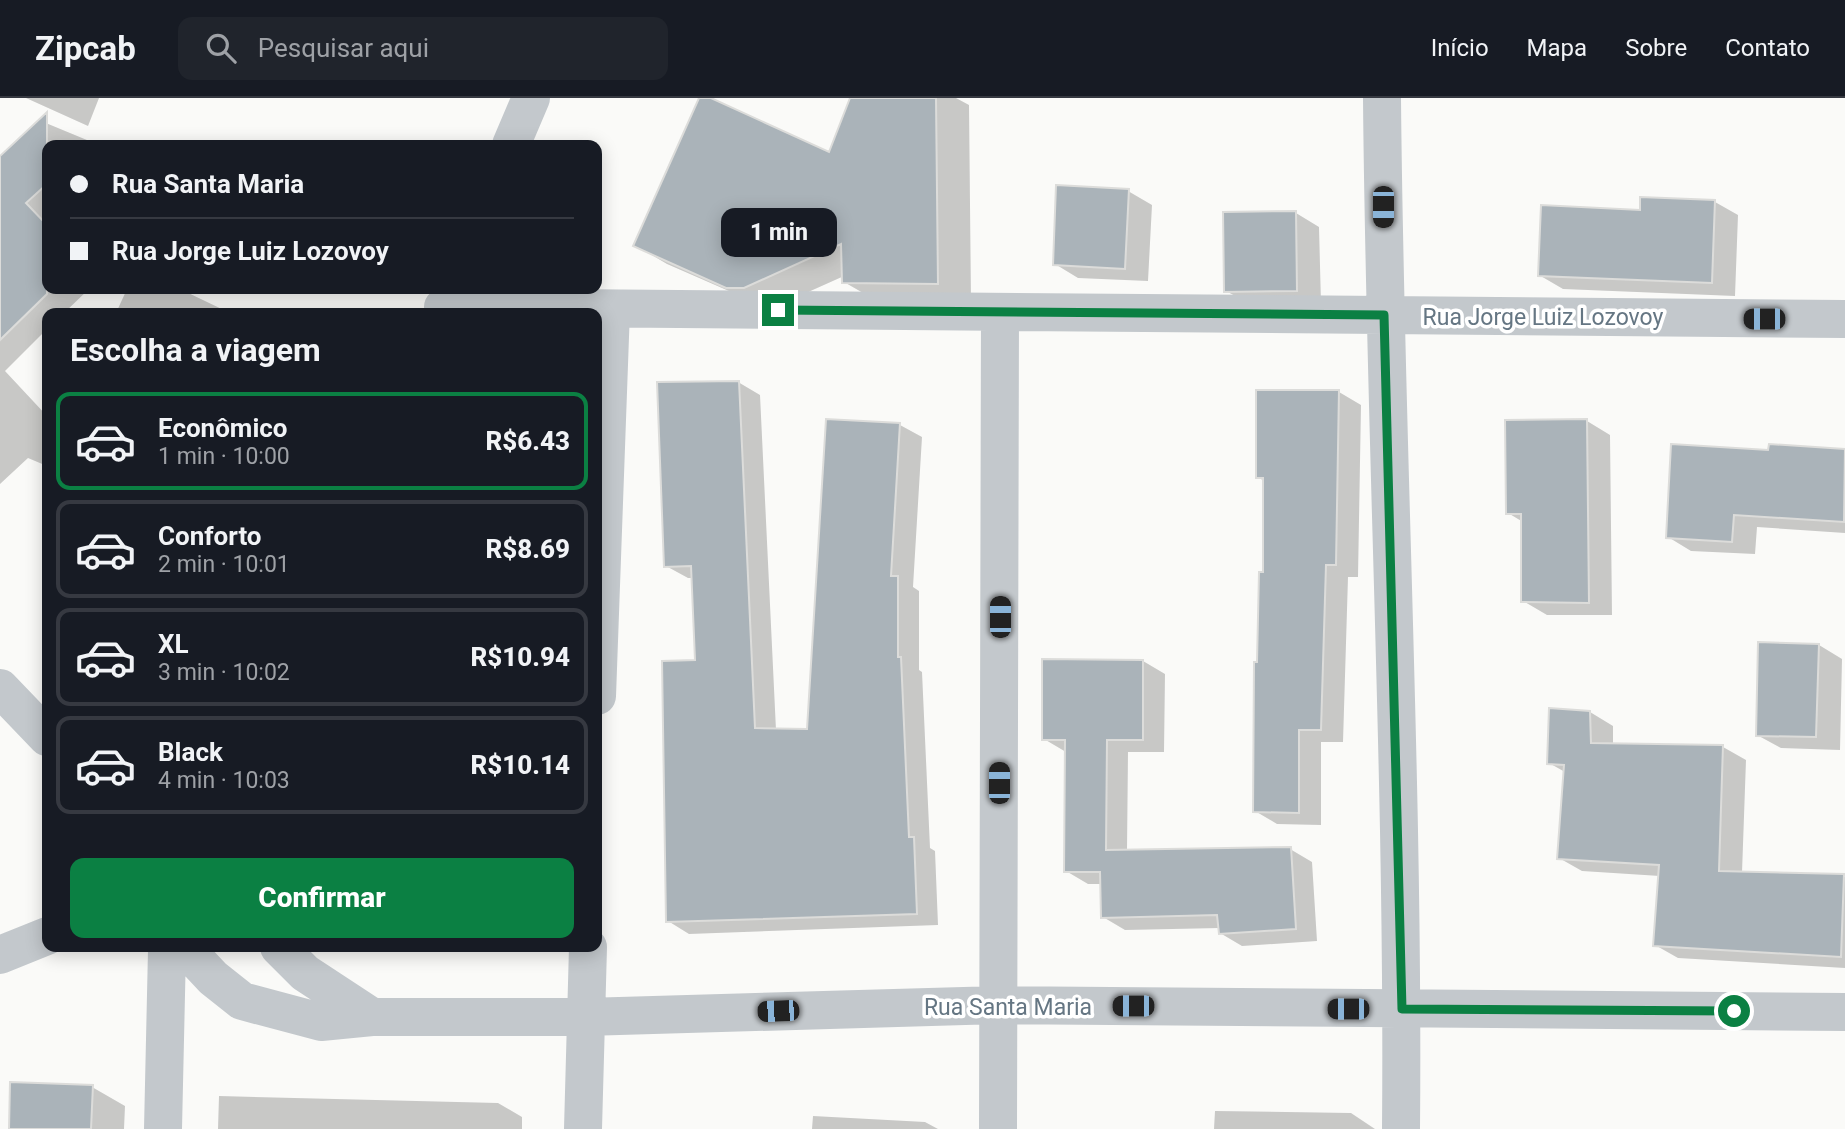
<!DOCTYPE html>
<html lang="pt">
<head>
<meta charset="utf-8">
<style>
	:root { --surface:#171b24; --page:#20242c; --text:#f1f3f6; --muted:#9ea1a6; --line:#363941; --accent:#0b8043 }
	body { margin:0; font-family:Roboto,sans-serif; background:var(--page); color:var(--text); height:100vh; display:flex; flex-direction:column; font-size:26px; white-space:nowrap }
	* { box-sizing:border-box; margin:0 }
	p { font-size:23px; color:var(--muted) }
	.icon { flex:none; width:38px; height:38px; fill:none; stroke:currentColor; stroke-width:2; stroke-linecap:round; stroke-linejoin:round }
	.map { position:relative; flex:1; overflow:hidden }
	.sheet { position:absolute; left:42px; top:210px; width:560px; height:644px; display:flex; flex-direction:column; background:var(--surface); border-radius:14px; box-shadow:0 4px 18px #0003 }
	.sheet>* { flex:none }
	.hud { position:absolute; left:42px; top:42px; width:560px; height:154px; border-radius:14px; box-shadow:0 4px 18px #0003; display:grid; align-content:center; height:154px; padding:0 28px; background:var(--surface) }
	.end { position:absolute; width:32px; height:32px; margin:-16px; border:9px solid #0b8043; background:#fff; box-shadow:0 0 0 4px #fff }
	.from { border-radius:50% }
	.bubble { position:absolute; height:49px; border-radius:14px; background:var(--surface); box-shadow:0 4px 18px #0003; font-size:23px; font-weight:800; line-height:49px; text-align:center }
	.car { position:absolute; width:21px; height:42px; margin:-21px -10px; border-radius:9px; box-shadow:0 0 5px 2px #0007; background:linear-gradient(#222 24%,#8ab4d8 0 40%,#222 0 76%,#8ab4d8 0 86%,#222 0) }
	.hud b { display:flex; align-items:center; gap:24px; height:66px; font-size:26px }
	.hud b+b { border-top:2px solid var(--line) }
	.hud i { width:18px; height:18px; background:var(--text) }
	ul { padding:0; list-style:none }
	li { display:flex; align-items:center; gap:21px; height:98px; margin:0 14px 10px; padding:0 14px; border:4px solid var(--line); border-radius:14px }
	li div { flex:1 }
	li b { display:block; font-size:26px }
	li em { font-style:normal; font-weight:800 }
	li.current { border-color:var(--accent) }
	li>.icon { width:63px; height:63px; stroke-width:1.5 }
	h2 { padding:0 28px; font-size:32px; line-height:84px }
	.primary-button { display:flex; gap:14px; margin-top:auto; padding:14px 28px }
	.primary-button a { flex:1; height:80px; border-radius:14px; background:var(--accent); color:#fff; font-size:28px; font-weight:800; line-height:80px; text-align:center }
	header { display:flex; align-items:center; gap:42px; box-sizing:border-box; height:98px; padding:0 35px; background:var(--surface); border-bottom:2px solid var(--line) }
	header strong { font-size:33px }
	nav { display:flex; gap:38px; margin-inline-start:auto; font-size:24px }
	.search { width:490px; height:63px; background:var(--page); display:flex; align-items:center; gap:18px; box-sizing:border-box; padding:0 24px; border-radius:14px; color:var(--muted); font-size:26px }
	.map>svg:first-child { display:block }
</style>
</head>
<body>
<header>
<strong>Zipcab</strong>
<div class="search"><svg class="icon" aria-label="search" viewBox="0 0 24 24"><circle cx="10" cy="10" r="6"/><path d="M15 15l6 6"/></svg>Pesquisar aqui</div>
<nav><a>Início</a><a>Mapa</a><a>Sobre</a><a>Contato</a></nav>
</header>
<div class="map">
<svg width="1845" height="1031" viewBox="0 0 1845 1031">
	<rect width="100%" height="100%" fill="#fafaf8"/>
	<path fill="#0003" d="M26,0H99L88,28Z
		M701,0L829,56L852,0H956L969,7L971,204L877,203L844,184V178L777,208L761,207L667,166L635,147Z
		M41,23L99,47H47V191H89L64,215H47V231L5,273L47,318V368L28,360L0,386V60Z
		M1128,93L1152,107L1148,183L1078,180L1055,166Z
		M1715,104L1738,117L1735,198L1563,191L1539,177L1641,114Z
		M1296,115L1319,129L1321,206H1250L1226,193Z
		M127,191H180L230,215H116Z
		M738,284L760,297L776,632H809L900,327L922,339L913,489L919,493V572L922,574L930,750L935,753L938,827L689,836L668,823L697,564L694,480H688L666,468Z
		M1339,294L1361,307L1358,479H1348L1343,644H1321V727L1277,726L1255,713L1265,476L1264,383L1258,379Z
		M1587,323L1610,337L1612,517H1547L1523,503V424L1508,415Z
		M1770,348L1845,353V435L1757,429L1755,456L1691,453L1668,439L1770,354Z
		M1819,547L1842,561L1840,652L1781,650L1757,637Z
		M1143,563L1165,576L1164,654H1128L1127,753L1290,751L1312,764L1317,843L1242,848L1220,835V830L1125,832L1103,819L1102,786H1088L1066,773V654L1044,641Z
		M1590,614L1613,628V648L1723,649L1746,662L1742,775L1845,779V870L1678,860L1655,847L1660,778L1582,773L1559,760L1565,674L1549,665Z
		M92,989L125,1008L124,1031H10Z
		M219,998L498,1005L522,1019V1031H218Z
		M1215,1013L1351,1015L1375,1031H1214Z
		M813,1018L925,1024L938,1031H812Z"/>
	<path fill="#aab3b9" stroke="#dcdcda" stroke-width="2" d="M699,0H711L829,54L850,0H936L938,186L842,185L841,146L744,190H726L633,148Z
		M47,14V86L26,105L47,127V196L0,242V58Z
		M1056,87L1129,91L1125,171L1053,167Z
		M1640,99L1715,102L1712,185L1538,178L1541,107L1640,112Z
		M1296,113L1297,193L1224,194L1223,114Z
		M739,283L755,630L807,631L826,321L900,325L891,478H898V559H901L909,739H914L917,816L666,824L662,563L695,562L691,468L664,469L657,284Z
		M1256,292H1339L1336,467H1326L1321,632H1299V715L1253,714L1254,564H1257L1259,474H1263V380H1256Z
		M1587,321L1589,505L1521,504V416H1506L1505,322Z
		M1671,346L1768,352L1769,346L1845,351L1844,424L1734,417L1732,444L1666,440Z
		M1758,544L1819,546L1816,639L1756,638Z
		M1042,561L1143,562V642H1107L1106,752L1291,749L1296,831L1219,836L1217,817L1101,820L1100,774H1064L1065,642H1042Z
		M1549,610L1590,613L1591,645L1723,647L1719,773L1844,776L1841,859L1653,848L1659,767L1557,761L1564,667L1547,666Z
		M10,984L93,987L91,1031H9Z"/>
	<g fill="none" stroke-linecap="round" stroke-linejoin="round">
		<path stroke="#c3c8cc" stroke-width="38" d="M1382,0C1385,344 1404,687 1401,1031
			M511,47L531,0
			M443,209L1845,221
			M0,590L47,639
			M597,598L611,211
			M184,849L213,880L242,903L321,924L372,919H585L999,907L1845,914
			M279,849L305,875L372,919
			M0,857L47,838
			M163,1031L167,852
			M583,1031L588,849
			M998,1031L1000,214"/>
	</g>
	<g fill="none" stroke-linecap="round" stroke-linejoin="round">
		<path stroke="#0b8043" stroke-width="9" d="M778,212L1384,217L1402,911L1734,913"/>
	</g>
	<g text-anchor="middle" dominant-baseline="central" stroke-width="7" stroke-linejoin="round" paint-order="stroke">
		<g font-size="23" fill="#657683" stroke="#fff">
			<text x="1543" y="219">Rua Jorge Luiz Lozovoy</text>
			<text x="1008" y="909">Rua Santa Maria</text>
		</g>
	</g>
</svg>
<i class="end from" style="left:1734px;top:913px"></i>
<i class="end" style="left:778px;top:212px"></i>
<div class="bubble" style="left:721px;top:110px;width:116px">1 min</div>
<i class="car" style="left:1383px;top:109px;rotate:180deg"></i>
<i class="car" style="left:1764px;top:221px;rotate:270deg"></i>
<i class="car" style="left:1000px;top:519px;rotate:0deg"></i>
<i class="car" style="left:999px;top:685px;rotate:0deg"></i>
<i class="car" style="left:1133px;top:908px;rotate:270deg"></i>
<i class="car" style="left:1348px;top:911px;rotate:270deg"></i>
<i class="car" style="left:778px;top:913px;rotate:268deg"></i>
<div class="hud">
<b><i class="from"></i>Rua Santa Maria</b>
<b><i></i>Rua Jorge Luiz Lozovoy</b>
</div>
<section class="sheet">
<h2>Escolha a viagem</h2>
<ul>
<li class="current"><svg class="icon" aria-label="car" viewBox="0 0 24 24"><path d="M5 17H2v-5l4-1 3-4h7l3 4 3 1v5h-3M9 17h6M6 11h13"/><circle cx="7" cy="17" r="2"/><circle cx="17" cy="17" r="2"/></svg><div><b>Econômico</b><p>1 min · 10:00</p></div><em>R$6.43</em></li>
<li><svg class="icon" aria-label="car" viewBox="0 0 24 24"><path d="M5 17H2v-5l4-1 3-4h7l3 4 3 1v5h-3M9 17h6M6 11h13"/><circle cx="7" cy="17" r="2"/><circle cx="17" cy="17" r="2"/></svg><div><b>Conforto</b><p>2 min · 10:01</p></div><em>R$8.69</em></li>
<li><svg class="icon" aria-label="car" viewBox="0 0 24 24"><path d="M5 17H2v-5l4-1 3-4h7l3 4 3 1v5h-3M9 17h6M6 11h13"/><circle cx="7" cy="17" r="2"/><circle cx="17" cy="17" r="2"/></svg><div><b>XL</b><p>3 min · 10:02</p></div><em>R$10.94</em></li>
<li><svg class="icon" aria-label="car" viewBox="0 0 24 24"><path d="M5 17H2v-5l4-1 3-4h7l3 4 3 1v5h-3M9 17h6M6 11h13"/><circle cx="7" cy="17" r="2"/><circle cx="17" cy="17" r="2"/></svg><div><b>Black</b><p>4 min · 10:03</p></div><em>R$10.14</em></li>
</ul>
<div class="primary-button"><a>Confirmar</a></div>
</section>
</div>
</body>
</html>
